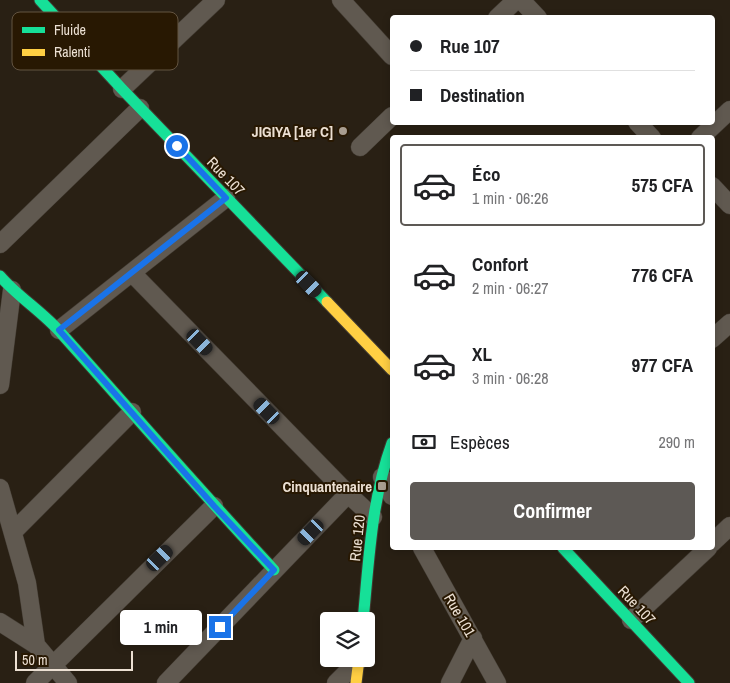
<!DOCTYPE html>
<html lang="fr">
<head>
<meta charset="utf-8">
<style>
	:root { --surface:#fff; --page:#f6f6f6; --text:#202124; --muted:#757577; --line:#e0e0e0; --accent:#5d5955 }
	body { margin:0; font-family:"Archivo Narrow",sans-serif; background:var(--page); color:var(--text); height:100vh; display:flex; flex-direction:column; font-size:19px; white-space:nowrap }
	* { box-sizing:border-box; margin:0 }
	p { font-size:16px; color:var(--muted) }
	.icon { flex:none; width:28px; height:28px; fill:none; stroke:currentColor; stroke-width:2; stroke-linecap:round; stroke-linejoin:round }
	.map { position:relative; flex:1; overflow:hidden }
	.side { position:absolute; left:390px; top:135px; width:325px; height:415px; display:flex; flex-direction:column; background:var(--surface); border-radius:5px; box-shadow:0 2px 8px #0003 }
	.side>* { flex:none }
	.hud { position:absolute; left:390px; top:15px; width:325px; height:110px; border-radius:5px; box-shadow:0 2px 8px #0003; display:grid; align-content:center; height:110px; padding:0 20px; background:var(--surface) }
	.controls { position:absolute; left:320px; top:612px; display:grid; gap:10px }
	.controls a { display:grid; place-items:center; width:55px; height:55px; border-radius:5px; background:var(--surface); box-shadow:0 2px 8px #0003; font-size:25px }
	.scale { position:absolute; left:15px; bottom:12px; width:118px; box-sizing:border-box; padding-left:5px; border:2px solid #ece0d3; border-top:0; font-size:14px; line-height:18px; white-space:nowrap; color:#ece0d3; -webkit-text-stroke:4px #281802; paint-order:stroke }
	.end { position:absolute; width:22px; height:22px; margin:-11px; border:6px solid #1a73e8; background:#fff; box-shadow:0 0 0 2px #fff }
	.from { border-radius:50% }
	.bubble { position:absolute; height:35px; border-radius:5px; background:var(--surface); box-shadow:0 2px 8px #0003; font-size:16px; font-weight:800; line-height:35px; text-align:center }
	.car { position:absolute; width:15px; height:30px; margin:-15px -8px; border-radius:6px; box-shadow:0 0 4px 1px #0007; background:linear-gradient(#222 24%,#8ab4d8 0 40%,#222 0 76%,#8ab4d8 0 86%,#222 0) }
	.hud b { display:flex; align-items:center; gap:18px; height:48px; font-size:19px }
	.hud b+b { border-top:1px solid var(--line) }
	.hud i { width:12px; height:12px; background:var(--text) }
	ul { padding:9px 0 0; list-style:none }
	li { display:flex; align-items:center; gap:15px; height:82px; margin:0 10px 8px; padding:0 10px; border:2px solid transparent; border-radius:5px }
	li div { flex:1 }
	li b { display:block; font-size:19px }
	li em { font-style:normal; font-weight:800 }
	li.on { border-color:var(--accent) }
	li>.icon { width:45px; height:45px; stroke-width:1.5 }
	.pay { display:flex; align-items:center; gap:12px; height:55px; padding:0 20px; font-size:19px }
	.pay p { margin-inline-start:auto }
	.button { display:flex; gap:10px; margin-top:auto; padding:10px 20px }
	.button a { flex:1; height:58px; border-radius:5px; background:var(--accent); color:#fff; font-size:20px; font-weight:800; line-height:58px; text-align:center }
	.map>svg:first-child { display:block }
</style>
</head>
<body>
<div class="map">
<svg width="730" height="683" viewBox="0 0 730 683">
	<rect width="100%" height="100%" fill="#292014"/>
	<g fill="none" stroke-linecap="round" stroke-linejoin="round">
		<g stroke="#413a31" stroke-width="19">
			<path id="street" d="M341,0L392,56
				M521,0L538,18
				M497,18L516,0
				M122,89L216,0
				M637,122L652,138
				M700,138L730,110
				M360,147L392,116
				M712,186L730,205
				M0,244L140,108
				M132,273L348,494L373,517
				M59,330L226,198
				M712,339L730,323
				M0,385L12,290
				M382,477L392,496
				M0,488L27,583L36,645L68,683
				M13,532L132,412
				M712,543L730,526
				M422,548L497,683
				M631,620L708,548
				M0,622L36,645
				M35,683L214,506
				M166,683L348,494
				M336,683L359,660
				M450,683L473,638"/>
		</g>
		<g stroke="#413a31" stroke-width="13">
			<path id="fast" d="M40,0L122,89L327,302
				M0,276C18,297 43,312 61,333C132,412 201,492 274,570
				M563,548L689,683
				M363,621C369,560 371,501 392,443"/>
		</g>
		<g stroke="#413a31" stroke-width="13">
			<path id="slow" d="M327,302L392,370
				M356,683L359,659"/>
		</g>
		<use href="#street" stroke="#605950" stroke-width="18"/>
		<use href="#fast" stroke="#16e098" stroke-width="11"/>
		<use href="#slow" stroke="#ffcf43" stroke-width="11"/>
	</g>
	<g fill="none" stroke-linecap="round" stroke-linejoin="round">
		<path stroke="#1a73e8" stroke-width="6" d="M177,146L226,198L59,330L214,506L274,570L220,627"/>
	</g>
	<g fill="#a89d90" stroke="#281802" stroke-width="2">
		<circle cx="343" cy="131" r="5"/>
		<rect x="377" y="481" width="10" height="10" rx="2.5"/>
	</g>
	<g text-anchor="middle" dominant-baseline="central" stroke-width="4" stroke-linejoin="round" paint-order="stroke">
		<g font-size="15" font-weight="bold" fill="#ece0d3" stroke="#281802" text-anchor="end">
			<text x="333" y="131">JIGIYA [1er C]</text>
			<text x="372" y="486">Cinquantenaire</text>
		</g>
		<g font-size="15" fill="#ece0d3" stroke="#281802">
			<text transform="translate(226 176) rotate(46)">Rue 107</text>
			<text transform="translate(357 538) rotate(-84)">Rue 120</text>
			<text transform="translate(637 605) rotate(47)">Rue 107</text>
			<text transform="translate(460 615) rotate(60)">Rue 101</text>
		</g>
	</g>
	<rect x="12" y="12" width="166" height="58" rx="8" fill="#281802" stroke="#635441" stroke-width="1"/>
	<rect x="22" y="27" width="23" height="6" fill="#16e098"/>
	<rect x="22" y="49" width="23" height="7" fill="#ffcf43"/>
	<g font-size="14" fill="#ece0d3">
		<text x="54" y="35">Fluide</text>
		<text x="54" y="57">Ralenti</text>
	</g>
</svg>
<div class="controls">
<a><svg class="icon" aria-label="layers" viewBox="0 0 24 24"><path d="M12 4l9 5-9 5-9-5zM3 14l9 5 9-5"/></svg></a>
</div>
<div class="scale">50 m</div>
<i class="end from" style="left:177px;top:146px"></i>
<i class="end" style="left:220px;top:627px"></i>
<div class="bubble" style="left:120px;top:610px;width:82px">1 min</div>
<i class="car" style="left:309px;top:284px;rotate:136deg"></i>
<i class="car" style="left:200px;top:342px;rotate:136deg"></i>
<i class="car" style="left:267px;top:411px;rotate:316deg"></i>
<i class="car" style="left:311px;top:532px;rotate:224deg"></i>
<i class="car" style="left:160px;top:558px;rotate:46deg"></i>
<div class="hud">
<b><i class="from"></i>Rue 107</b>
<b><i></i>Destination</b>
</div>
<section class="side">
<ul>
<li class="on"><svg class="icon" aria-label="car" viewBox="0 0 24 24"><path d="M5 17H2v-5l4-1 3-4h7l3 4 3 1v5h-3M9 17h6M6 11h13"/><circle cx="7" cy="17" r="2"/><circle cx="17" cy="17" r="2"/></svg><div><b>Éco</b><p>1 min · 06:26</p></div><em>575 CFA</em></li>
<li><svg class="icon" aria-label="car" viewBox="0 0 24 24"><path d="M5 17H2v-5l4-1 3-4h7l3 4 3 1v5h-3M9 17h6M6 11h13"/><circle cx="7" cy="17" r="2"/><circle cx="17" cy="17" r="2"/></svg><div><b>Confort</b><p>2 min · 06:27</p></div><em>776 CFA</em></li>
<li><svg class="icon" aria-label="car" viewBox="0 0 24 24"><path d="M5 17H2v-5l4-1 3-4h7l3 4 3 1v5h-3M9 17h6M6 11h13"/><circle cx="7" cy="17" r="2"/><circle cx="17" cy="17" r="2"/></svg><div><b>XL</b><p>3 min · 06:28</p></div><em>977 CFA</em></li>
</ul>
<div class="pay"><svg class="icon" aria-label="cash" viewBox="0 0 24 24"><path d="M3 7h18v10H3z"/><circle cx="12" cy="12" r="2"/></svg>Espèces<p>290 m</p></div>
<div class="button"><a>Confirmer</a></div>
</section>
</div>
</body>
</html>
